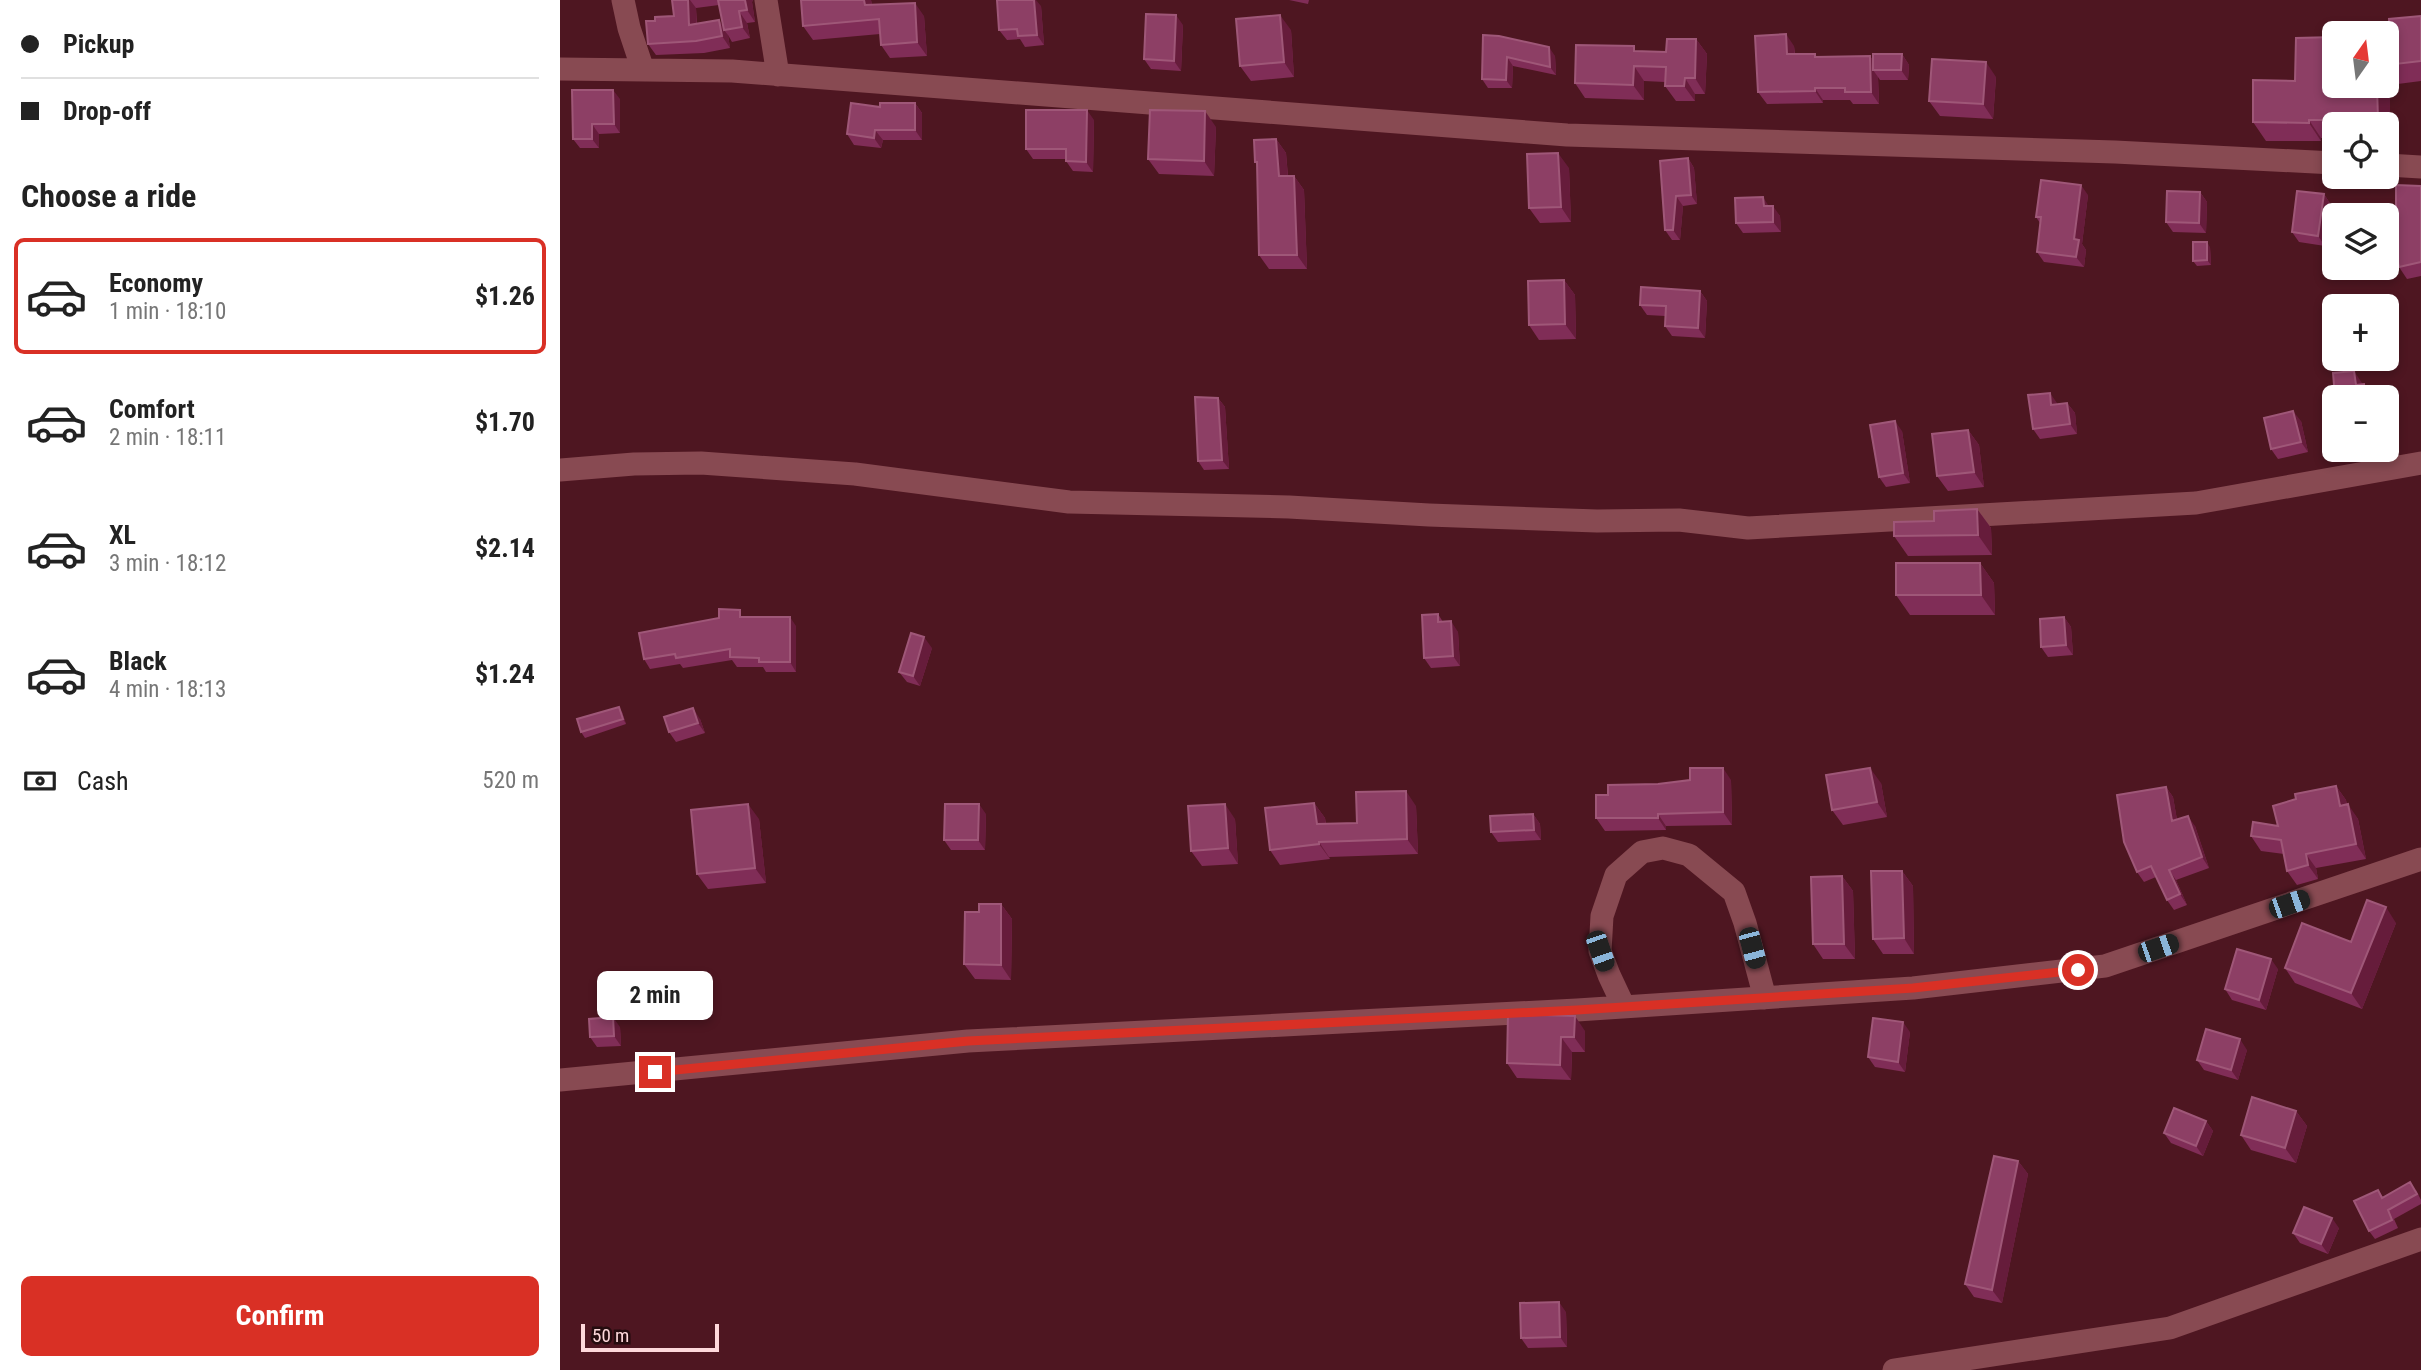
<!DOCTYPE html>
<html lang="en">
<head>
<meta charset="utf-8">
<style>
	:root { --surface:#fff; --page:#f2f2f2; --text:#222; --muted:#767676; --line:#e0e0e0; --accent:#d93025 }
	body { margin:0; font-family:"Roboto Condensed",sans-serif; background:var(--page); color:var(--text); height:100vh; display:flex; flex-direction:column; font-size:26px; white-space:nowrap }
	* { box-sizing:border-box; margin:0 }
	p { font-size:23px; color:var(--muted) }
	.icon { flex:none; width:38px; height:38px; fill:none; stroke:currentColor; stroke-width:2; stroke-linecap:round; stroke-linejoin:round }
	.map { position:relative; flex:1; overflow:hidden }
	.drawer { display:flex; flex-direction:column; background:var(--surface); width:560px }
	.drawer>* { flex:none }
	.hud { display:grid; align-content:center; height:154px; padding:0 21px; background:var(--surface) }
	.needle { width:46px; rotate:14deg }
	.fabs { position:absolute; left:1762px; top:21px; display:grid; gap:14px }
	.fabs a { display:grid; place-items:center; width:77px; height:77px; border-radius:10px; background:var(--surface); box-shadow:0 4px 10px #0003; font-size:35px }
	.scale { position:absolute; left:21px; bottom:18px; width:138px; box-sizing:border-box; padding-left:7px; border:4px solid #fed8db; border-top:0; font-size:19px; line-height:24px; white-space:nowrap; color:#fed8db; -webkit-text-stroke:5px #250c0f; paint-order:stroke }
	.end { position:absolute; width:32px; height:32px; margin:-16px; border:9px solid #d93025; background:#fff; box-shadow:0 0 0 4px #fff }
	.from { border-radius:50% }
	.bubble { position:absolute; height:49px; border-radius:10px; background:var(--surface); box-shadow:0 4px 10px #0003; font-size:23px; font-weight:700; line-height:49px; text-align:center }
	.car { position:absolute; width:21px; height:42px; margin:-21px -10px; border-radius:9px; box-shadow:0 0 5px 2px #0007; background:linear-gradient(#222 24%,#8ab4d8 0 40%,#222 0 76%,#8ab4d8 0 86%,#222 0) }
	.hud b { display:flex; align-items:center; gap:24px; height:66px; font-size:26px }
	.hud b+b { border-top:2px solid var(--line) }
	.hud i { width:18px; height:18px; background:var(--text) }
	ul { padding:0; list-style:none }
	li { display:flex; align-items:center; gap:21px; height:116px; margin:0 14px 10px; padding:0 7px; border:4px solid transparent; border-radius:10px }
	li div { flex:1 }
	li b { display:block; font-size:26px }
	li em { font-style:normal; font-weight:700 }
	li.current { border-color:var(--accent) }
	li>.icon { width:63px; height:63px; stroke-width:1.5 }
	h2 { padding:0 21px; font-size:32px; line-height:84px }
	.pay { display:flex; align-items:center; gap:18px; height:77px; padding:0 21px; font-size:26px }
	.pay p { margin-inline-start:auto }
	.primary-button { display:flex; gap:14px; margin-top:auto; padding:14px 21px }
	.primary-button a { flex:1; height:80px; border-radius:10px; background:var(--accent); color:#fff; font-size:28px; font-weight:700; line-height:80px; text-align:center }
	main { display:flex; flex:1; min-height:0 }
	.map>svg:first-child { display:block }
</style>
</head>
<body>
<main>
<section class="drawer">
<div class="hud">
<b><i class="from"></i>Pickup</b>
<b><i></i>Drop-off</b>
</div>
<h2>Choose a ride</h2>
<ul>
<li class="current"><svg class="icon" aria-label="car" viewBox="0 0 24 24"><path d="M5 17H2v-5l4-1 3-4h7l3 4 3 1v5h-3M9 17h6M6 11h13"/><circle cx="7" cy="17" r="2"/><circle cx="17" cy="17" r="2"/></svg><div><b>Economy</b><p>1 min · 18:10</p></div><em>$1.26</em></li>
<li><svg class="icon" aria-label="car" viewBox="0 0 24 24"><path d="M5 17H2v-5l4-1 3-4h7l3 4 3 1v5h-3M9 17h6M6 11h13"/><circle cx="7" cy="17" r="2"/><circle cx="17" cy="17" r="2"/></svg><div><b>Comfort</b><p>2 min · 18:11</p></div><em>$1.70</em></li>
<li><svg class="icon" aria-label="car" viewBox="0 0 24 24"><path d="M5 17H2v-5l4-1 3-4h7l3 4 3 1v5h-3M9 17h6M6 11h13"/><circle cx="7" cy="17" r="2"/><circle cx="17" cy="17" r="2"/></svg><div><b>XL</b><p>3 min · 18:12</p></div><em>$2.14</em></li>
<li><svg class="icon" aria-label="car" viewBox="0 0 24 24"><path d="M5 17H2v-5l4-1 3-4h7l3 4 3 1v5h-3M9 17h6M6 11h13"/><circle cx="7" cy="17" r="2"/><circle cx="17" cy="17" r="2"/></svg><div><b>Black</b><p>4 min · 18:13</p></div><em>$1.24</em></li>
</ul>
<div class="pay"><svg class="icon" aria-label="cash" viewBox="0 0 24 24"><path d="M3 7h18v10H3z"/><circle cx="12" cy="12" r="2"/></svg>Cash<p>520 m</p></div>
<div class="primary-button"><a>Confirm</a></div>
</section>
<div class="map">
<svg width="1861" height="1370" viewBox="0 0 1861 1370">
	<rect width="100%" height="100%" fill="#4e1621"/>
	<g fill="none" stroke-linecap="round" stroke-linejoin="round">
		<path stroke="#884a52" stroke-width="23" d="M63,0L69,28L83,70
			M206,0L218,75
			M0,69L172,71L1007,135L1555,152L1774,163
			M1827,165L1861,167
			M0,470L74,464L141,463L295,474L509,502L729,507L869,515L1037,521L1119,520L1188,528L1636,503L1861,463
			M1064,1007L1049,975L1040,951L1042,916L1056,875L1082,852L1103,848L1129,855L1174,892L1185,923L1205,998
			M0,1080L408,1041L1017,1010L1353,988L1545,966L1861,859
			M1334,1370L1610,1328L1861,1239"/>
	</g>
	<path fill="#802d57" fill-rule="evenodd" d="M112,0H193L192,2L195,22L187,23L190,38L172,42L168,35L170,48L144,53L96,55L88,44L95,21L114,16ZM159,5L164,27L137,24L136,8Z
		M241,0H311L312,5L364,16L367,56L330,58L321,45L320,34L253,40L243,26Z
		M729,0H749L748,4Z
		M481,6L484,45L465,47L460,39L447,40L439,30Z
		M1861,16V81L1830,85V138H1827V124H1774V138H1761V141H1706L1693,122L1827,86V33Z
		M623,25L621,71L591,69L584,59Z
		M731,30L734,77L691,81L680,66Z
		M923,35L995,56L996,75L953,66L952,88H928L922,79Z
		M1136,39L1147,54L1145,94H1135V101H1116L1105,86V82L1084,81V100L1025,98L1015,83L1078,51L1106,52Z
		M1234,46L1235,54H1255L1257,57L1310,56L1313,61L1342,54L1349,65L1348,80H1320L1318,77L1319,104H1293L1290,100H1263V103L1207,104L1198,92Z
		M1436,77L1433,119L1380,116L1369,101Z
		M60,99V133L39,134V148H20L13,139Z
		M355,103L362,113V140H323L321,148L294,145L287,134L320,107Z
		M534,120L533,172L513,171L506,161V159H473L466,149Z
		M656,127L654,176L599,174L588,159Z
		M716,139L726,153L728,176H734L744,190L747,269H709L699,255L697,165L695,162Z
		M1128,158L1134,168L1137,204L1123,206L1120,240H1112L1105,230Z
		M1009,168L1011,222L980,223L969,208Z
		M1861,186V276L1847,279L1839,267Z
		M1640,192L1647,202L1646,233L1613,232L1606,222Z
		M1764,194L1771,205L1765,246L1739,242L1732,232Z
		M1528,195L1522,244L1526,250L1524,267L1484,262L1477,252L1480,223L1476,217Z
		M1210,206L1220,216L1221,232L1183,233L1176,223Z
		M1650,247L1651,265L1637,266L1633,261Z
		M1004,280L1015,295L1016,339L979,340L969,325Z
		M1140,291L1147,301L1145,338L1112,336L1105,326V316L1087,315L1080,305Z
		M658,398L665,407L669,469L644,470L638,461Z
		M1497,403V404L1507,403L1515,413L1517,434L1480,439L1473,429Z
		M1741,421L1748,452L1718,459L1711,449Z
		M1408,430L1419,445L1424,487L1388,491L1377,476Z
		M1342,431L1350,483L1326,487L1319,477Z
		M1788,450H1820L1790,453Z
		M1417,509L1431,528L1432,555L1348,556L1334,536L1374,521Z
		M1420,563L1434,583L1435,615H1350L1336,595Z
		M878,614L883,622L898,632L900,666L871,668L864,658Z
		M185,617L236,626V672H206L203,667H177L172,660L123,668L120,664L90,669L84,659Z
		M1504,617L1511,627L1513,655L1488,657L1481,647Z
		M372,648L360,686L347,682L339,672Z
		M62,712L66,724L25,738L21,732Z
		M140,719L145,733L116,742L109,732Z
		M1171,780L1172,825L1106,826V830L1045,831L1036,818L1098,784Z
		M1321,783L1327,817L1283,825L1272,810Z
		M1776,786L1786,800L1787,805L1798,819L1806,859L1756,868L1758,879L1737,885L1727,871L1724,854L1701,851L1691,836L1718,826L1736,799Z
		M1606,787L1613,797L1617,820L1635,826L1649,868L1616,880L1627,905L1614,910L1607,900L1596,877L1584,882L1577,872Z
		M754,803L765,818L766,824L797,823L856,806L858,854L769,857L770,859L720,865L710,850Z
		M426,814L425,850H391L384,840Z
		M973,814L980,824L981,840L938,842L931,832Z
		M199,819L206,883L148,889L137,874Z
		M675,819L678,864L642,866L631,851Z
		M1342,871L1353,886L1354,954H1323L1313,939Z
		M1282,876L1293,891L1295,959H1263L1253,944Z
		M441,904L452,919L451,980L415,979L404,964L419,912Z
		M1836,923L1802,1009L1735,983L1725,968L1791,942Z
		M1718,969L1706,1010L1672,1000L1665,989Z
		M948,1014L1025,1031V1052H1012L1011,1080L957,1078L947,1063Z
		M60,1027L61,1046L37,1047L30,1037Z
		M1350,1032L1345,1072L1315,1067L1308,1057Z
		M1687,1050L1678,1080L1644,1070L1637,1060Z
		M1736,1111L1747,1126L1736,1163L1691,1150L1681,1135Z
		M1646,1121L1653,1131L1643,1156L1611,1143L1604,1133Z
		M1458,1161L1468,1174L1442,1303L1414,1297L1405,1284Z
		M1818,1190L1823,1197L1856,1190L1861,1200V1204L1834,1219L1838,1228L1815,1239L1809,1231Z
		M1779,1228L1768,1254L1740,1243L1733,1233Z
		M1006,1312L1007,1347L968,1348L961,1338Z"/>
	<path fill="#661c3b" d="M128,0H130L136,8L137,37L129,25Z
		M185,0H193L192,2L195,22L187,10Z
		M304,0H311L315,19L305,5Z
		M474,0H476L481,6L484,45L477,35Z
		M355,3L364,16L367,56L357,42Z
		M179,11L187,23L190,38L182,27Z
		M616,15L623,25L621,71L614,61Z
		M720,15L731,30L734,77L724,62Z
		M159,20L166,30H164L168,35L170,48L162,36Z
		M1226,34L1234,46L1235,66L1227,54Z
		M1136,39L1147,54L1145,94L1135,78Z
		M989,47L995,56L996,75L990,67Z
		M1342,54L1349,65L1348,80L1341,70Z
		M1310,56L1318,68L1313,70L1318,77L1319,104L1311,92Z
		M947,57L953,66L952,88L946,80Z
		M1426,62L1436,77L1433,119L1423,104Z
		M1074,66L1084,81V100L1073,85Z
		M1125,78L1135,94V101L1124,86Z
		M1827,80L1830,85V138L1827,133V124H1821L1818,120L1817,86H1827Z
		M1255,88L1263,100V103L1255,91Z
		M53,90L60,99V133L54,124Z
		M355,103L362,113V140L355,130Z
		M527,110L534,120L533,172L526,162Z
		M645,111L656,127L654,176L644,161Z
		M1749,120L1761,138V141L1749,123Z
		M32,124L39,134V148L32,139Z
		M315,130L323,140L321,148L314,138Z
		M716,139L726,153L729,191L719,176Z
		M998,153L1009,168L1011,222L1001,207Z
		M1128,158L1134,168L1137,204L1131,195Z
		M734,176L744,190L747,269L737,255Z
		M1521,185L1528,195L1522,244L1526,250L1524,267L1516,257L1514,239Z
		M1640,192L1647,202L1646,233L1639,223Z
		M1764,194L1771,205L1765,246L1758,236Z
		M1116,196L1123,206L1120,240L1113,230Z
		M1203,197L1210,208L1204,206Z
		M1213,206L1220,216L1221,232L1213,222Z
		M1647,242L1650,247L1651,265L1647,260Z
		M1004,280L1015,295L1016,339L1005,324Z
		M1140,291L1147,301L1145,338L1138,328Z
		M1794,371L1804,386V384L1814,397H1804L1796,385Z
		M1490,393L1497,403L1498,415L1491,405Z
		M658,398L665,407L669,469L662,460Z
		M1507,403L1515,413L1517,434L1510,424Z
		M1733,411L1741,421L1748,452L1741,442Z
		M1335,421L1342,431L1350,483L1343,473Z
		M1408,430L1419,445L1424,487L1414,472Z
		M1417,509L1431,528L1432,555L1418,535Z
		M1420,563L1434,583L1435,615L1421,595Z
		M230,617L236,626V672L230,662Z
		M1504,617L1511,627L1513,655L1506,645Z
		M891,621L898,632L900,666L893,656Z
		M364,637L372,648L360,686L353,676Z
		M59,707L62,712L66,724L63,719Z
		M133,708L140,719L145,733L138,723Z
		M1163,768L1171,780L1172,825L1163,812Z
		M1310,768L1321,783L1327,817L1317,802Z
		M1776,786L1786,800L1790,820L1780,806Z
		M1606,787L1613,797L1619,831L1612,821Z
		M846,791L856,806L858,854L847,839Z
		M754,803L765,818L767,839L757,824Z
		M188,804L199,819L206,883L195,868Z
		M419,804L426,814L425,850L418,840Z
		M665,804L675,819L678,864L668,848Z
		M1788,804L1798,819L1806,859L1796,844Z
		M973,814L980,824L981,840L974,830Z
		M1098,814L1106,826V830L1098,818Z
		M1628,816L1635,826L1649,868L1642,857Z
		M759,842L769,857L770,859L759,844Z
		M1746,854L1756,868L1758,879L1748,865Z
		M1609,870L1616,880L1627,905L1620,894Z
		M1342,871L1353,886L1354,954L1344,938Z
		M1282,876L1293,891L1295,959L1284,944Z
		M441,904L452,919L451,980L441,965Z
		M1826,907L1836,923L1802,1009L1791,993Z
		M1711,959L1718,969L1706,1010L1699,1000Z
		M1015,1016L1025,1031V1052L1014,1037Z
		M53,1017L60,1027L61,1046L54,1036Z
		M1343,1022L1350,1032L1345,1072L1338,1062Z
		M1001,1037L1012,1052L1011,1080L1000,1065Z
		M1680,1039L1687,1050L1678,1080L1671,1070Z
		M1736,1111L1747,1126L1736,1163L1725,1148Z
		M1646,1121L1653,1131L1643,1156L1636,1146Z
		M1458,1161L1468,1174L1442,1303L1432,1290Z
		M1772,1218L1779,1228L1768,1254L1761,1244Z
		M999,1302L1006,1312L1007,1347L1000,1337Z"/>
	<path fill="#8d3f65" stroke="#9f5778" stroke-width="2" d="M112,0H128L129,25L159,20L162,36L136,41L88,44L86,21H95V17L114,16Z
		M158,0H185L187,10L179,11L182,27L164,30Z
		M241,0H304L305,5L355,3L357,42L321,45L319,19L243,26Z
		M437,0H474L477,35L458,36L457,29L439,30Z
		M586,14L616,15L614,61L584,59Z
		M720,15L724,62L680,66L676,19Z
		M1861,16V61L1827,65V33H1820L1830,32L1829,19Z
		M1226,34L1227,54H1255V57L1310,56L1311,92H1285V88H1255V91L1198,92L1195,36Z
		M923,35L939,36L989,47L990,67L947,57L946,80L922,79Z
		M1774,37V86H1817L1818,120H1749V123L1693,122V80L1735,81L1736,38Z
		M1107,39H1136L1135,78H1125L1124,86H1105L1106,67L1074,66L1073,85L1015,83L1016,45L1074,46V51L1106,52Z
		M1313,54H1342L1341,70H1313Z
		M1372,59L1426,62L1423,104L1369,101Z
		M12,90H53L54,124H32V139H13Z
		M291,103L320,107V103H355V130H315L314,138L287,134Z
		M466,110H527L526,162L506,161V149H466Z
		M590,110L645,111L644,161L588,159Z
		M716,139L719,176H734L737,255H699L697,162H695L694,140Z
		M998,153L1001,207L969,208L967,154Z
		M1128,158L1131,195L1116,196L1113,230H1105L1100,161Z
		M1481,180L1521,185L1514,239L1519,240L1516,257L1477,252L1481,217H1476Z
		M1836,185L1861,186V262L1839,267L1836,252Z
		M1607,191L1640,192L1639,223L1606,222Z
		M1737,191L1764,194L1758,236L1732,232Z
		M1203,197L1204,206H1213V222L1176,223L1175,198Z
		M1633,242H1647V260L1633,261Z
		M1004,280L1005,324L969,325L968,281Z
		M1081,287L1140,291L1138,328L1105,326L1106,306L1080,305Z
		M1794,371L1796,385L1804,384L1805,397H1775L1773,373Z
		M1490,393L1491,405L1507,403L1510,424L1473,429L1468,395Z
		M635,397L658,398L662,460L638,461Z
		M1733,411L1741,442L1711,449L1704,418Z
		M1335,421L1343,473L1319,477L1310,425Z
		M1408,430L1414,472L1377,476L1372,434Z
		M1417,509L1418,535L1334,536V522L1374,521V511Z
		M1336,563H1420L1421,595H1336Z
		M159,609L180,610V617H230V662H199V658L170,657V649L116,658L115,654L84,659L79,633L159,618Z
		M878,614V622L891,621L893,656L864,658L862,615Z
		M1504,617L1506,645L1481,647L1480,619Z
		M351,633L364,637L353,676L339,672Z
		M59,707L63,719L21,732L17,719Z
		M133,708L138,723L109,732L104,717Z
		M1130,768H1163V812L1098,814V818H1036V795H1048V785L1098,784L1130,780Z
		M1310,768L1317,802L1272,810L1266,775Z
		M1776,786L1780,806L1788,804L1796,844L1746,854L1748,865L1727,871L1721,840L1691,836L1693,822L1718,826L1713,806L1736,799L1735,794Z
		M1606,787L1612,821L1628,816L1642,857L1609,870L1620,894L1607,900L1591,866L1577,872L1564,842L1557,795Z
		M846,791L847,839L759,842V844L710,850L705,808L754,803L757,824L797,823L796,792Z
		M188,804L195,868L137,874L131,810Z
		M385,804H419L418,840H384Z
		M665,804L668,848L631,851L628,806Z
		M973,814L974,830L931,832L930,816Z
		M1311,871H1342L1344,938L1313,939Z
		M1282,876L1284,944H1253L1251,877Z
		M1807,900L1826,907L1791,993L1725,968L1742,923L1791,942Z
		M419,904H441V965L404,964L405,912H419Z
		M1677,949L1711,959L1699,1000L1665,989Z
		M948,1014L1015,1016L1014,1037H1001L1000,1065L947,1063Z
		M53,1017L54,1036L30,1037L29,1019Z
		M1313,1018L1343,1022L1338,1062L1308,1057Z
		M1646,1029L1680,1039L1671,1070L1637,1060Z
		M1692,1097L1736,1111L1725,1148L1681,1135Z
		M1614,1108L1646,1121L1636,1146L1604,1133Z
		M1434,1156L1458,1161L1432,1290L1405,1284Z
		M1850,1182L1857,1194L1828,1210L1832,1220L1809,1231L1794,1201L1818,1190L1822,1198Z
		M1744,1207L1772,1218L1761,1244L1733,1233Z
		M999,1302L1000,1337L961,1338L960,1303Z"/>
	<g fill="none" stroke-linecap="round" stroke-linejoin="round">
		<path stroke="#d93025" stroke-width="9" d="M95,1072L408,1041L1017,1010L1353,988L1518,970"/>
	</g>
</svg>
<div class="fabs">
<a><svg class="needle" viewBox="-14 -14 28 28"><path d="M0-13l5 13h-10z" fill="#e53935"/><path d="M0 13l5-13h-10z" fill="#767676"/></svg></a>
<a><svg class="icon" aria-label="locate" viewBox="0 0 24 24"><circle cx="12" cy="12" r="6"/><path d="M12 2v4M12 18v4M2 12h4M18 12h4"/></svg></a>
<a><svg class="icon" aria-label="layers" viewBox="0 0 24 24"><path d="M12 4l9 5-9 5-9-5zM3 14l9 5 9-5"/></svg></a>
<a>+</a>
<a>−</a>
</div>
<div class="scale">50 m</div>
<i class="end from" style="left:1518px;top:970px"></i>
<i class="end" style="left:95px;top:1072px"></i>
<div class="bubble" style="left:37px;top:971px;width:116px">2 min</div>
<i class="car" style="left:1729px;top:904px;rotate:71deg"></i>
<i class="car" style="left:1192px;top:948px;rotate:165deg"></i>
<i class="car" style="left:1598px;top:948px;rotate:71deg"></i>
<i class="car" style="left:1040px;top:951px;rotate:161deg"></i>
</div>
</main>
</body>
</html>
